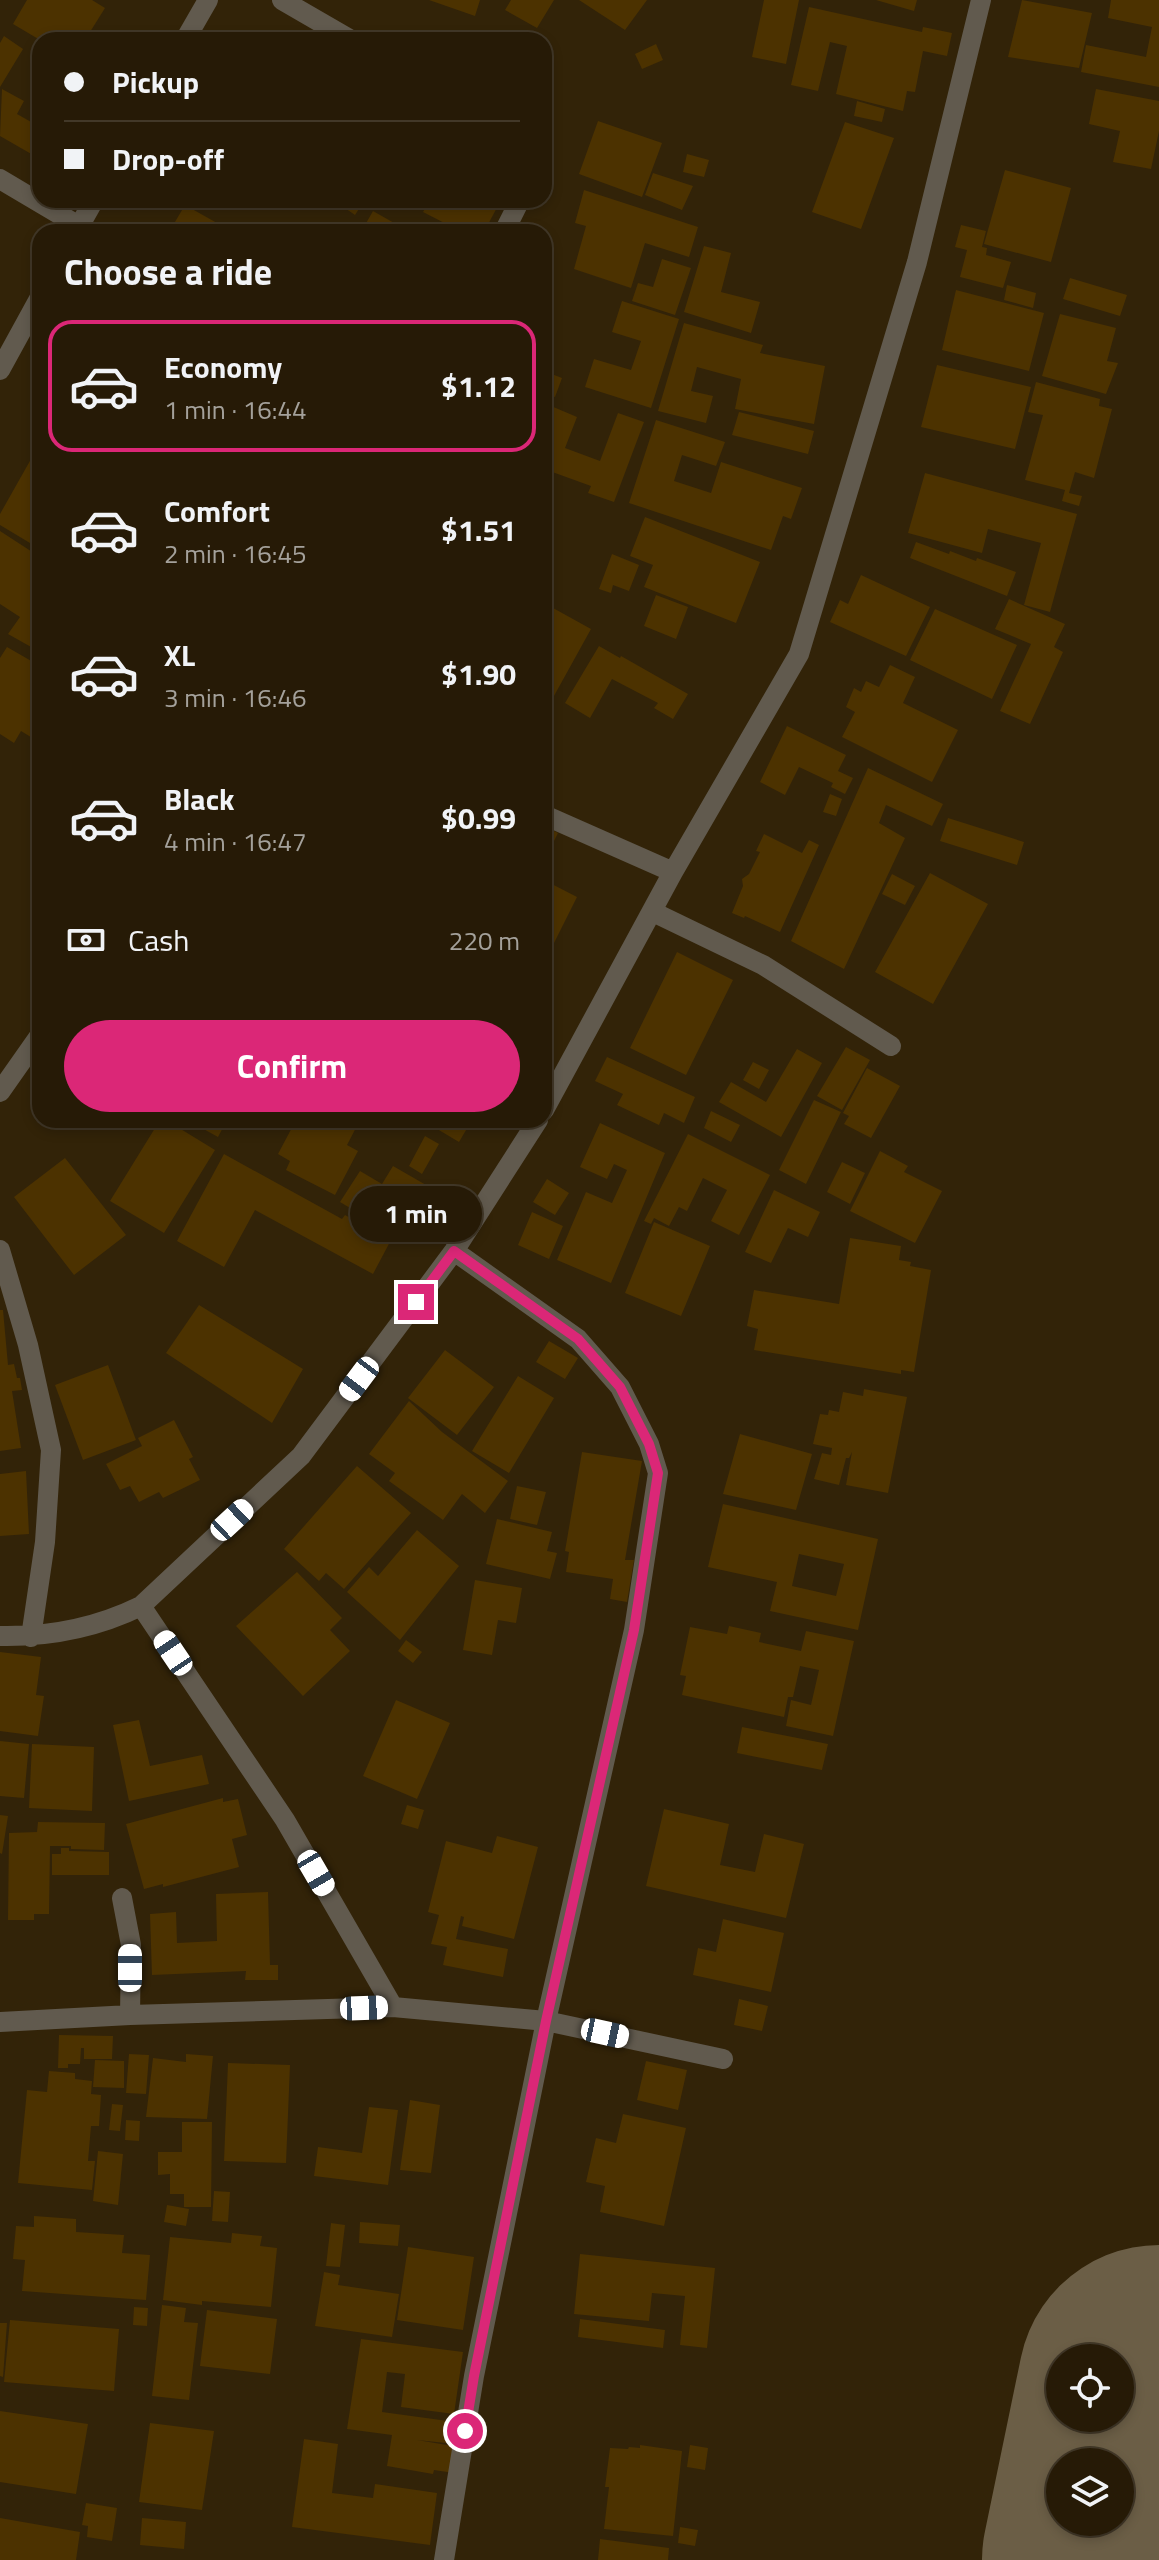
<!DOCTYPE html>
<html lang="en">
<head>
<meta charset="utf-8">
<style>
	:root { --surface:#261a06; --page:#2e2310; --text:#f1f3f6; --muted:#a4a19b; --line:#423828; --accent:#db2777 }
	body { margin:0; font-family:"Titillium Web",sans-serif; background:var(--page); color:var(--text); height:100vh; display:flex; flex-direction:column; font-size:30px; white-space:nowrap }
	* { box-sizing:border-box; margin:0 }
	p { font-size:26px; color:var(--muted) }
	.icon { flex:none; width:44px; height:44px; fill:none; stroke:currentColor; stroke-width:2; stroke-linecap:round; stroke-linejoin:round }
	.map { position:relative; flex:1; overflow:hidden }
	.sheet { position:absolute; left:32px; top:224px; width:520px; height:904px; display:flex; flex-direction:column; background:var(--surface); border-radius:24px; box-shadow:0 4px 12px #0003,0 0 0 2px var(--line) }
	.sheet>* { flex:none }
	.guide { position:absolute; left:32px; top:32px; width:520px; height:176px; border-radius:24px; box-shadow:0 4px 12px #0003,0 0 0 2px var(--line); display:grid; align-content:center; height:176px; padding:0 32px; background:var(--surface) }
	.controls { position:absolute; left:1046px; top:2344px; display:grid; gap:16px }
	.controls a { display:grid; place-items:center; width:88px; height:88px; border-radius:50%; background:var(--surface); box-shadow:0 4px 12px #0003,0 0 0 2px var(--line); font-size:40px }
	.end { position:absolute; width:36px; height:36px; margin:-18px; border:10px solid #db2777; background:#fff; box-shadow:0 0 0 4px #fff }
	.from { border-radius:50% }
	.bubble { position:absolute; height:56px; border-radius:28px; background:var(--surface); box-shadow:0 4px 12px #0003,0 0 0 2px var(--line); font-size:26px; font-weight:700; line-height:56px; text-align:center }
	.car { position:absolute; width:24px; height:48px; margin:-24px -12px; border-radius:10px; box-shadow:0 0 6px 2px #0007; background:linear-gradient(#fff 24%,#345 0 40%,#fff 0 76%,#345 0 86%,#fff 0) }
	.guide b { display:flex; align-items:center; gap:28px; height:76px; font-size:30px }
	.guide b+b { border-top:2px solid var(--line) }
	.guide i { width:20px; height:20px; background:var(--text) }
	ul { padding:0; list-style:none }
	li { display:flex; align-items:center; gap:24px; height:132px; margin:0 16px 12px; padding:0 16px; border:4px solid transparent; border-radius:24px }
	li div { flex:1 }
	li b { display:block; font-size:30px }
	li em { font-style:normal; font-weight:700 }
	li.selected { border-color:var(--accent) }
	li>.icon { width:72px; height:72px; stroke-width:1.5 }
	h2 { padding:0 32px; font-size:36px; line-height:96px }
	.pay { display:flex; align-items:center; gap:20px; height:88px; padding:0 32px; font-size:30px }
	.pay p { margin-inline-start:auto }
	.primary-button { display:flex; gap:16px; margin-top:auto; padding:16px 32px }
	.primary-button a { flex:1; height:92px; border-radius:48px; background:var(--accent); color:#fff; font-size:32px; font-weight:700; line-height:92px; text-align:center }
	.map>svg:first-child { display:block }
</style>
</head>
<body>
<div class="map">
<svg width="1159" height="2560" viewBox="0 0 1159 2560">
	<rect width="100%" height="100%" fill="#322308"/>
	<g fill="none" stroke-linecap="round" stroke-linejoin="round">
		<path stroke="#6b5e46" stroke-width="282" d="M1123,2560L1159,2386"/>
	</g>
	<path fill="#4c3200" fill-rule="evenodd" d="M27,0H92L105,8L85,40H40L13,24Z
		M429,0H480L475,16Z
		M511,0H554L537,28L505,10Z
		M579,0H647L625,30Z
		M764,0H799L786,64L752,57Z
		M876,0H917L914,11Z
		M1022,0L1092,13L1079,68L1008,57Z
		M1111,0H1159V87L1081,72L1086,45L1146,57L1152,27L1108,18Z
		M809,7L922,32L923,27L952,33L947,56L923,51L915,92L907,91L903,111L836,94L847,46L830,42L818,91L791,85Z
		M4,36L23,49L0,87V43Z
		M656,44L663,60L642,69L635,54Z
		M2,89L24,101L17,114L40,127V159L0,136Z
		M1096,89L1159,101V131L1151,169L1113,162L1120,131L1089,124Z
		M857,101L885,109L882,122L854,116Z
		M598,121L662,143L642,197L579,174Z
		M845,122L894,138L861,229L812,212Z
		M687,154L709,160L704,177L683,172Z
		M1005,170L1071,188L1051,262L984,244Z
		M653,173L693,186L682,210L645,195Z
		M584,190L698,227L689,257L645,243L631,288L574,269L586,226L575,223Z
		M346,200H362L364,201L355,215L342,206Z
		M430,200H501L484,232H462L423,212Z
		M185,205L233,232H169Z
		M373,211L410,232H361Z
		M961,225L986,231L982,247L987,248L986,255L1011,262L1003,288L960,277L967,250L955,247Z
		M704,246L731,253L721,292L760,302L751,333L684,312Z
		M662,259L691,268L675,315L632,301L638,283L653,287Z
		M1070,278L1127,295L1120,316L1063,299Z
		M1007,285L1036,293L1033,308L1004,300Z
		M956,290L1044,313L1029,371L942,350Z
		M622,301L679,319L651,408L585,387L594,359L631,370L641,341L612,332Z
		M1060,314L1116,328L1107,361L1118,363L1106,394L1042,376Z
		M684,323L763,345L760,353L825,366L814,424L735,409L741,379L697,367L691,391L713,396L706,423L658,411Z
		M937,365L1031,387L1015,449L921,427Z
		M544,371L562,378L555,397L544,393Z
		M1036,382L1100,399L1099,406L1112,409L1094,478L1075,472L1069,493L1082,496L1079,506L1062,501L1065,490L1025,480L1043,415L1028,412Z
		M544,403L577,417L565,448L600,461L618,413L644,422L614,502L588,493L591,486L544,469Z
		M739,412L814,431L808,454L732,435Z
		M656,420L725,442L716,466L682,455L674,481L711,493L721,462L802,488L791,519L783,516L771,550L629,503Z
		M35,452L40,454V549L0,525V514Z
		M925,473L1077,514L1050,612L1024,605L1041,543L988,529L982,553L908,533Z
		M645,517L760,562L736,623L644,587L653,565L630,556Z
		M0,531L40,557V652L8,634L20,617L0,604Z
		M916,542L949,554L950,551L976,561L977,558L1016,572L1007,596L910,558Z
		M612,554L639,565L629,591L613,585L611,593L599,589Z
		M861,575L930,607L906,656L830,622L840,600L848,604Z
		M656,595L688,607L676,639L644,626Z
		M1009,599L1065,624L1054,647L1063,652L1030,724L1000,711L1031,644L995,629Z
		M544,603L591,629L544,714V660H546L553,648L544,643Z
		M935,609L1017,645L992,699L910,660Z
		M599,646L620,658L621,656L688,694L673,719L654,708L658,703L612,679L590,718L565,703Z
		M7,647L40,666V698L35,707L40,709V728L34,739L21,731L14,743L0,734V658Z
		M890,665L915,677L903,703L958,730L932,782L842,737L855,712L846,707L854,688L861,692L866,681L879,687Z
		M787,726L846,755L838,771L853,778L845,794L831,787L833,783L799,767L785,795L760,782Z
		M868,768L943,804L932,826L886,805L879,823L905,838L844,969L791,941Z
		M830,794L842,799L836,816L823,812Z
		M948,818L1024,842L1017,865L940,841Z
		M544,826L558,833L544,861Z
		M764,834L802,853L809,840L819,845L780,932L745,916L744,918L732,913L743,886L742,879L749,874L760,852L756,851Z
		M930,873L988,904L933,1004L875,972Z
		M892,874L915,886L905,905L882,894Z
		M544,880L577,897L547,957L544,955Z
		M677,952L733,980L686,1075L630,1048Z
		M846,1047L870,1060L842,1110L817,1096Z
		M797,1049L822,1063L781,1137L719,1102L731,1082L766,1102Z
		M607,1057L695,1097L684,1123L664,1113L659,1125L617,1105L623,1094L595,1081Z
		M753,1062L769,1070L759,1089L743,1080Z
		M867,1068L900,1086L871,1138L844,1124L849,1116L843,1113Z
		M814,1100L841,1112L806,1184L779,1170Z
		M711,1111L740,1125L731,1142L704,1128Z
		M160,1120H166L215,1150L164,1233L110,1201Z
		M187,1120H227L218,1137Z
		M296,1120H360L347,1145L358,1151L335,1195L286,1170L290,1161L278,1154Z
		M422,1120H472L459,1142Z
		M600,1123L665,1153L611,1283L557,1260L586,1192L612,1203L627,1170L614,1164L607,1179L580,1167Z
		M688,1134L770,1175L739,1235L711,1221L727,1190L703,1178L687,1211L679,1207L669,1226L654,1218L651,1224L644,1221Z
		M425,1136L439,1144L422,1174L409,1166Z
		M880,1151L908,1166L904,1172L942,1191L915,1243L850,1211Z
		M224,1154L342,1219L345,1215L391,1240L373,1274L255,1210L224,1267L177,1241Z
		M65,1158L126,1235L74,1275L14,1197Z
		M842,1162L865,1173L850,1204L827,1192Z
		M393,1166L433,1189L402,1239L340,1202L360,1171L382,1184Z
		M547,1179L569,1193L555,1215L533,1202Z
		M774,1190L820,1212L808,1237L788,1228L771,1263L745,1252Z
		M532,1212L563,1226L549,1259L518,1245Z
		M654,1222L710,1246L681,1316L625,1293Z
		M850,1238L901,1246L899,1260L911,1262L910,1266L931,1270L914,1372L901,1370V1374L754,1350L758,1329L747,1326L754,1290L839,1304Z
		M199,1305L303,1369L272,1423L166,1353Z
		M0,1310H3L8,1365L14,1364L17,1378H20L22,1390L12,1391L21,1448L0,1451Z
		M549,1341L578,1358L565,1379L536,1362Z
		M445,1350L494,1387L457,1435L408,1398Z
		M108,1365L136,1440L83,1460L55,1385Z
		M518,1376L554,1398L509,1473L472,1451Z
		M864,1389L907,1397L888,1493L846,1485L852,1452L849,1458H846L839,1485L814,1479L822,1453L831,1455L832,1448L813,1444L820,1414L828,1415L829,1410L839,1412L843,1392L863,1396Z
		M409,1401L442,1432L508,1481L485,1513L462,1494L443,1520L389,1481L395,1473L369,1454Z
		M174,1420L193,1457L189,1459L200,1480L163,1498L159,1492L139,1502L130,1486L120,1490L106,1464L142,1446L138,1438Z
		M740,1434L812,1454L796,1510L723,1494Z
		M582,1452L642,1461L625,1560H634L627,1602L610,1599L613,1579L566,1572L569,1552L565,1551Z
		M357,1466L411,1513L344,1589L326,1573L319,1581L284,1549Z
		M26,1471L29,1534L0,1536V1474Z
		M517,1486L546,1492L537,1525L510,1519Z
		M723,1504L878,1539L858,1630L770,1611L777,1582L708,1567ZM799,1554L844,1564L836,1596L792,1586Z
		M497,1519L552,1532L547,1551L557,1553L550,1579L486,1564Z
		M417,1530L459,1566L400,1640L347,1592L369,1567L378,1576Z
		M297,1572L342,1618L330,1630L350,1651L303,1696L236,1626Z
		M475,1580L522,1588L516,1623L498,1620L492,1655L463,1650Z
		M729,1626L761,1633L759,1642L801,1651L806,1631L854,1641L833,1736L786,1726L791,1700L811,1705L819,1670L800,1666L793,1697H788L784,1717L682,1695L686,1676L680,1675L690,1627L727,1634Z
		M406,1640L422,1652L413,1663L398,1651Z
		M0,1652L41,1657L36,1695L44,1696L38,1736L0,1731Z
		M396,1700L450,1723L417,1799L363,1776Z
		M139,1720L150,1766L202,1755L209,1784L129,1801L113,1725Z
		M742,1727L828,1744L822,1770L737,1753Z
		M0,1741L29,1744L24,1798L0,1796Z
		M32,1744L94,1747L92,1811L29,1808Z
		M223,1798V1802L238,1799L247,1835L232,1839L239,1867L163,1887V1884L144,1889L126,1824Z
		M407,1805L424,1810L418,1829L401,1824Z
		M664,1809L729,1824L720,1865L755,1872L764,1834L804,1844L786,1918L646,1886Z
		M0,1815L8,1816L2,1854L0,1853Z
		M38,1822L105,1823L104,1850L71,1849V1846H50L49,1914H34V1920H8L9,1833L37,1832Z
		M497,1836L538,1847L514,1939L462,1926L464,1917L461,1916L456,1939L508,1949L503,1977L443,1965L447,1947L431,1944L439,1915L428,1912L446,1841L492,1853Z
		M61,1848H69V1851L109,1852V1875H52V1854H61Z
		M268,1892L270,1965H278V1980H245L246,1971L152,1975L150,1914L176,1912L177,1943L217,1941L216,1894Z
		M723,1919L784,1933L771,1992L693,1975L698,1948L716,1952Z
		M739,1999L768,2006L762,2031L734,2025Z
		M59,2035L113,2036L112,2059H84V2048H81L80,2064H68V2068H58Z
		M129,2054L149,2055L146,2094L126,2093Z
		M186,2054L213,2056L207,2119L146,2117L153,2058L186,2062Z
		M95,2060L124,2061V2088L93,2087Z
		M646,2061L687,2070L678,2110L637,2100Z
		M228,2063L290,2065L286,2163L224,2161Z
		M49,2071L75,2073V2079L92,2081L91,2094L101,2095L99,2126H91L88,2161H95L92,2190L18,2183L27,2090L47,2092Z
		M410,2100L440,2105L431,2173L400,2170Z
		M112,2104L123,2105L120,2131L109,2130Z
		M369,2107L398,2110L388,2185L314,2176L318,2147L362,2153Z
		M623,2114L686,2128L664,2226L600,2212L605,2186L586,2182L596,2138L616,2143Z
		M126,2120L140,2121L139,2141L125,2140Z
		M182,2122H212L211,2207H184V2194H170V2174L158,2175V2152H182Z
		M98,2151L123,2154L118,2205L93,2201Z
		M214,2191L230,2192L228,2222L212,2221Z
		M167,2205L189,2209L186,2226L164,2222Z
		M34,2216L76,2219V2232L124,2235L122,2253L150,2255L146,2300L22,2291L25,2260L13,2259L16,2226L34,2227Z
		M360,2222L400,2225L398,2246L359,2243Z
		M331,2223L345,2225L340,2267L326,2266Z
		M232,2233L262,2236L260,2246L277,2248L271,2307L202,2301V2305L163,2300L170,2237L231,2243Z
		M408,2247L474,2257L463,2330L397,2320Z
		M580,2254L715,2268L707,2348L680,2345L685,2296L652,2293L649,2321L574,2314Z
		M324,2272L340,2275L338,2285L399,2294L392,2337L315,2326Z
		M162,2305L186,2308L184,2322L198,2323L189,2400L152,2396Z
		M134,2307L148,2308L147,2326L133,2325Z
		M207,2310L277,2319L270,2374L200,2366Z
		M580,2319L665,2330L663,2348L578,2337Z
		M10,2320L119,2329L114,2391L4,2382Z
		M0,2323H7L3,2377L0,2376Z
		M361,2339L463,2352L454,2414L401,2407L405,2374L387,2372L382,2412L448,2421L446,2443L417,2440L459,2447L454,2473L434,2470L433,2474L387,2466L392,2435L347,2429Z
		M0,2411L88,2424L76,2494L0,2482Z
		M150,2423L214,2431L202,2510L139,2502Z
		M304,2439L338,2444L332,2493L373,2498L375,2484L437,2493L430,2545L292,2527Z
		M640,2445L682,2451L673,2536L604,2529L609,2487H605L610,2448L628,2449L629,2447L640,2448Z
		M690,2445L708,2448L705,2470L687,2467Z
		M86,2503L117,2508L112,2541L87,2537L88,2526L82,2525Z
		M0,2518L80,2532L76,2560H0Z
		M142,2518L186,2522L184,2549L140,2545Z
		M680,2527L698,2530L695,2546L678,2543Z
		M600,2539L669,2548L668,2560H598Z"/>
	<g fill="none" stroke-linecap="round" stroke-linejoin="round">
		<path stroke="#615a4e" stroke-width="20" d="M282,0L351,40
			M185,40L208,0
			M0,179L79,226
			M76,232L94,200
			M504,232L520,200
			M0,370L40,297
			M544,815L673,872
			M653,912L763,965L891,1046
			M0,1092L40,1035
			M544,1110L673,872L799,654L917,262L981,0
			M0,1250L28,1345L51,1450L45,1542L31,1637
			M141,1606L285,1820L393,2007
			M0,1636C50,1637 96,1628 141,1606L301,1456L454,1251L538,1120
			M122,1898L131,1945L130,2015
			M0,2022L130,2015L393,2007L546,2021L723,2059
			M444,2560L474,2376L546,2021L634,1630L658,1473L649,1444L620,1387L578,1339L454,1251"/>
	</g>
	<g fill="none" stroke-linecap="round" stroke-linejoin="round">
		<path stroke="#db2777" stroke-width="10" d="M416,1302L454,1251L578,1339L620,1387L649,1444L658,1473L634,1630L546,2021L474,2376L465,2431"/>
	</g>
</svg>
<div class="controls">
<a><svg class="icon" aria-label="locate" viewBox="0 0 24 24"><circle cx="12" cy="12" r="6"/><path d="M12 2v4M12 18v4M2 12h4M18 12h4"/></svg></a>
<a><svg class="icon" aria-label="layers" viewBox="0 0 24 24"><path d="M12 4l9 5-9 5-9-5zM3 14l9 5 9-5"/></svg></a>
</div>
<i class="end from" style="left:465px;top:2431px"></i>
<i class="end" style="left:416px;top:1302px"></i>
<div class="bubble" style="left:350px;top:1186px;width:132px">1 min</div>
<i class="car" style="left:359px;top:1379px;rotate:217deg"></i>
<i class="car" style="left:232px;top:1520px;rotate:47deg"></i>
<i class="car" style="left:173px;top:1653px;rotate:326deg"></i>
<i class="car" style="left:316px;top:1873px;rotate:150deg"></i>
<i class="car" style="left:130px;top:1968px;rotate:0deg"></i>
<i class="car" style="left:364px;top:2008px;rotate:88deg"></i>
<i class="car" style="left:605px;top:2033px;rotate:102deg"></i>
<div class="guide">
<b><i class="from"></i>Pickup</b>
<b><i></i>Drop-off</b>
</div>
<section class="sheet">
<h2>Choose a ride</h2>
<ul>
<li class="selected"><svg class="icon" aria-label="car" viewBox="0 0 24 24"><path d="M5 17H2v-5l4-1 3-4h7l3 4 3 1v5h-3M9 17h6M6 11h13"/><circle cx="7" cy="17" r="2"/><circle cx="17" cy="17" r="2"/></svg><div><b>Economy</b><p>1 min · 16:44</p></div><em>$1.12</em></li>
<li><svg class="icon" aria-label="car" viewBox="0 0 24 24"><path d="M5 17H2v-5l4-1 3-4h7l3 4 3 1v5h-3M9 17h6M6 11h13"/><circle cx="7" cy="17" r="2"/><circle cx="17" cy="17" r="2"/></svg><div><b>Comfort</b><p>2 min · 16:45</p></div><em>$1.51</em></li>
<li><svg class="icon" aria-label="car" viewBox="0 0 24 24"><path d="M5 17H2v-5l4-1 3-4h7l3 4 3 1v5h-3M9 17h6M6 11h13"/><circle cx="7" cy="17" r="2"/><circle cx="17" cy="17" r="2"/></svg><div><b>XL</b><p>3 min · 16:46</p></div><em>$1.90</em></li>
<li><svg class="icon" aria-label="car" viewBox="0 0 24 24"><path d="M5 17H2v-5l4-1 3-4h7l3 4 3 1v5h-3M9 17h6M6 11h13"/><circle cx="7" cy="17" r="2"/><circle cx="17" cy="17" r="2"/></svg><div><b>Black</b><p>4 min · 16:47</p></div><em>$0.99</em></li>
</ul>
<div class="pay"><svg class="icon" aria-label="cash" viewBox="0 0 24 24"><path d="M3 7h18v10H3z"/><circle cx="12" cy="12" r="2"/></svg>Cash<p>220 m</p></div>
<div class="primary-button"><a>Confirm</a></div>
</section>
</div>
</body>
</html>
